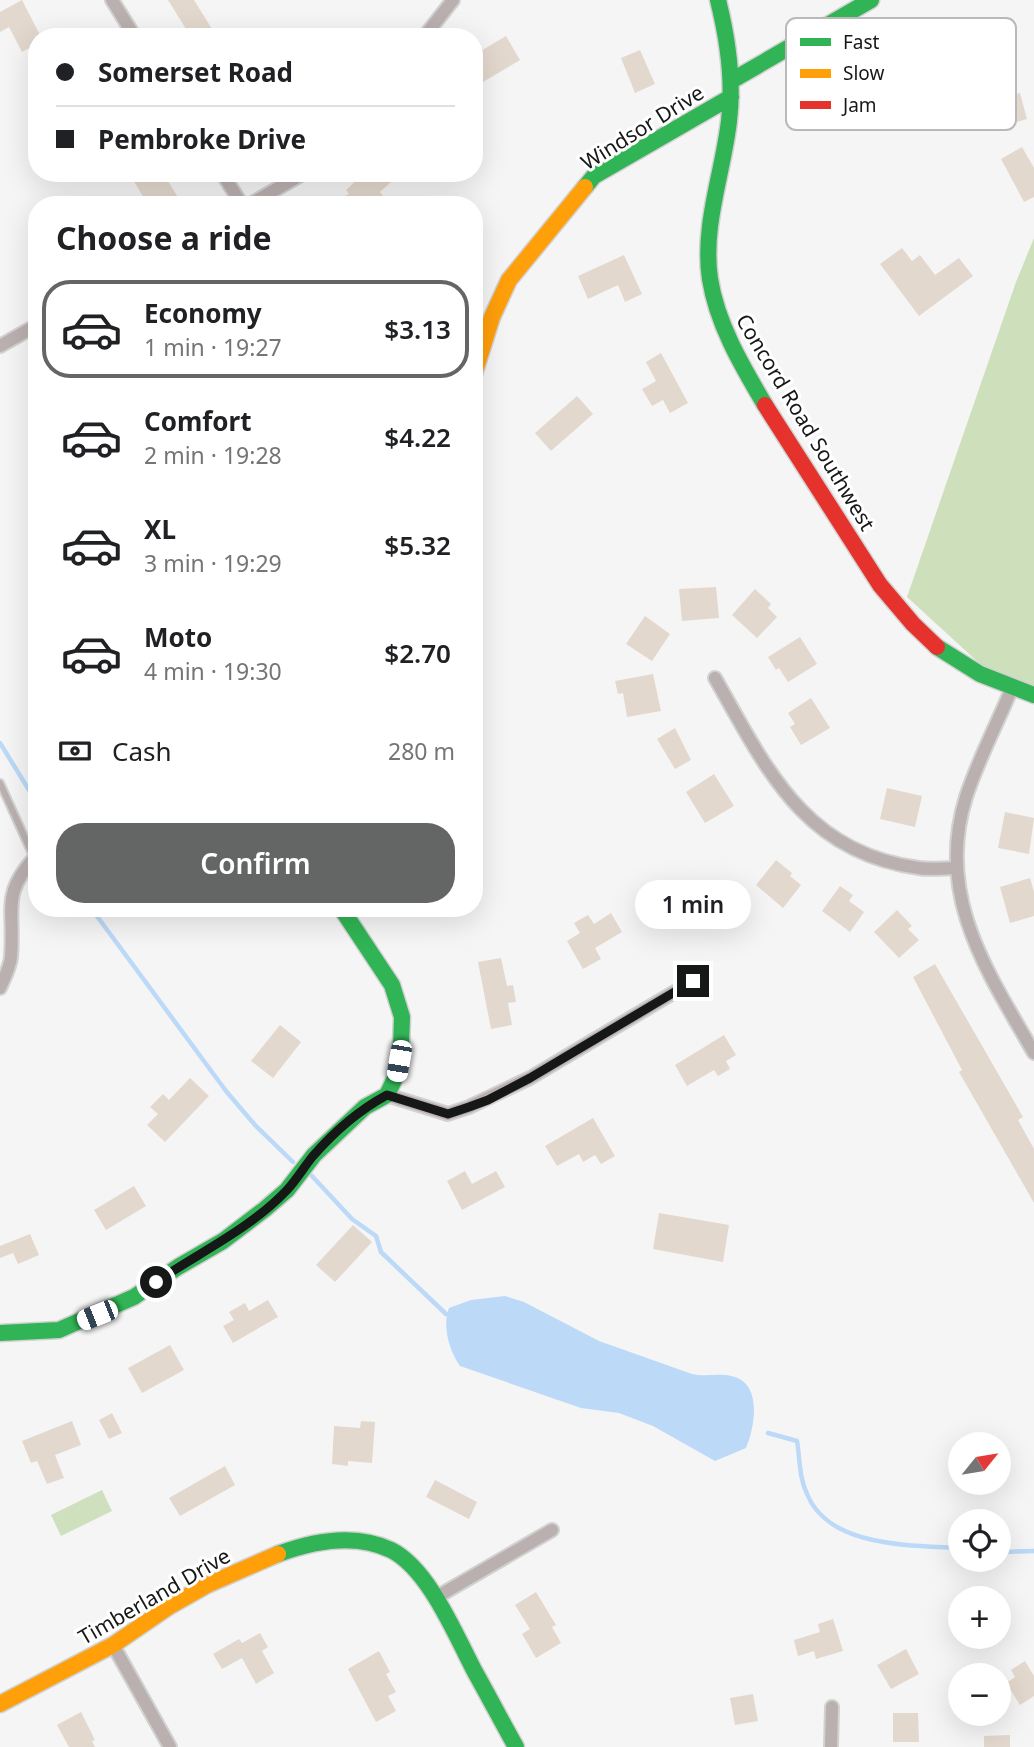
<!DOCTYPE html>
<html lang="en">
<head>
<meta charset="utf-8">
<style>
	:root { --surface:#fff; --page:#f6f6f6; --text:#202124; --muted:#757577; --line:#e0e0e0; --accent:#646565 }
	body { margin:0; font-family:"Noto Sans",sans-serif; background:var(--page); color:var(--text); height:100vh; display:flex; flex-direction:column; font-size:26px; white-space:nowrap }
	* { box-sizing:border-box; margin:0 }
	p { font-size:23px; color:var(--muted) }
	.icon { flex:none; width:38px; height:38px; fill:none; stroke:currentColor; stroke-width:2; stroke-linecap:round; stroke-linejoin:round }
	.map { position:relative; flex:1; overflow:hidden }
	.details { position:absolute; left:28px; top:196px; width:455px; height:721px; display:flex; flex-direction:column; background:var(--surface); border-radius:28px; box-shadow:0 7px 28px #0002 }
	.details>* { flex:none }
	.guide { position:absolute; left:28px; top:28px; width:455px; height:154px; border-radius:28px; box-shadow:0 7px 28px #0002; display:grid; align-content:center; height:154px; padding:0 28px; background:var(--surface) }
	.needle { width:46px; rotate:60deg }
	.tools { position:absolute; left:948px; top:1432px; display:grid; gap:14px }
	.tools a { display:grid; place-items:center; width:63px; height:63px; border-radius:50%; background:var(--surface); box-shadow:0 7px 28px #0002; font-size:35px }
	.end { position:absolute; width:32px; height:32px; margin:-16px; border:9px solid #161717; background:#fff; box-shadow:0 0 0 4px #fff }
	.from { border-radius:50% }
	.bubble { position:absolute; height:49px; border-radius:24px; background:var(--surface); box-shadow:0 7px 28px #0002; font-size:23px; font-weight:600; line-height:49px; text-align:center }
	.car { position:absolute; width:21px; height:42px; margin:-21px -10px; border-radius:9px; box-shadow:0 0 5px 2px #0007; background:linear-gradient(#fff 24%,#345 0 40%,#fff 0 76%,#345 0 86%,#fff 0) }
	.guide b { display:flex; align-items:center; gap:24px; height:66px; font-size:26px }
	.guide b+b { border-top:2px solid var(--line) }
	.guide i { width:18px; height:18px; background:var(--text) }
	ul { padding:0; list-style:none }
	li { display:flex; align-items:center; gap:21px; height:98px; margin:0 14px 10px; padding:0 14px; border:4px solid transparent; border-radius:28px }
	li div { flex:1 }
	li b { display:block; font-size:26px }
	li em { font-style:normal; font-weight:600 }
	li.on { border-color:var(--accent) }
	li>.icon { width:63px; height:63px; stroke-width:1.5 }
	h2 { padding:0 28px; font-size:32px; line-height:84px }
	.pay { display:flex; align-items:center; gap:18px; height:77px; padding:0 28px; font-size:26px }
	.pay p { margin-inline-start:auto }
	.action { display:flex; gap:14px; margin-top:auto; padding:14px 28px }
	.action a { flex:1; height:80px; border-radius:28px; background:var(--accent); color:#fff; font-size:28px; font-weight:600; line-height:80px; text-align:center }
	.map>svg:first-child { display:block }
</style>
</head>
<body>
<div class="map">
<svg width="1034" height="1747" viewBox="0 0 1034 1747">
	<rect width="100%" height="100%" fill="#f5f5f5"/>
	<path fill="#cee0bd" d="M102,1490L112,1511L61,1536L51,1515Z"/>
	<path fill="#cde0bb" d="M1034,238V696L991,674L907,597L1016,282Z"/>
	<path fill="#bcd9f8" d="M505,1296L524,1302L599,1341L692,1374C705,1377 718,1373 731,1376C763,1382 755,1427 746,1448L715,1461L653,1426L619,1413L581,1408L460,1366C449,1351 442,1325 449,1308L471,1300Z"/>
	<g fill="none" stroke-linecap="round" stroke-linejoin="round">
		<path stroke="#bcd9f8" stroke-width="4.5" d="M0,743L37,803
			M91,908L226,1091L255,1125L293,1162
			M312,1176L352,1219L376,1236L381,1252L446,1314
			M768,1433L797,1441C800,1459 799,1477 807,1494C829,1548 911,1545 961,1548
			M999,1552L1034,1551"/>
	</g>
	<path fill="#e3d8cd" d="M22,0L41,37H37V44L22,52L9,27L0,32V12Z
		M168,0H194L217,37H191Z
		M506,36L520,60L483,82L474,68V55Z
		M640,50L655,84L635,93L621,58Z
		M1020,93L1027,119L1006,125L999,98Z
		M1022,147L1034,168V197L1024,202L1001,159Z
		M129,173H163L179,199L169,205H148Z
		M364,173H401L380,192L384,197L375,205H329L349,194L346,190Z
		M902,248L912,261L920,255L935,275L959,258L973,276L919,316L880,264Z
		M624,255L642,294L625,302L618,285L588,299L578,276Z
		M661,353L688,403L670,413L663,400L652,406L642,389L656,381L646,362Z
		M577,396L593,414L551,451L535,433Z
		M716,587L719,618L682,621L679,589Z
		M755,589L771,604L768,608L777,617L757,638L732,615Z
		M645,616L670,634L652,661L626,644Z
		M800,637L817,664L788,682L779,668L776,670L768,657Z
		M653,674L661,711L627,717L623,693L618,694L615,681Z
		M811,698L830,728L801,745L790,727L795,724L788,713Z
		M675,728L691,760L675,769L657,739Z
		M714,774L734,806L705,823L686,792Z
		M887,788L922,796L915,827L880,819Z
		M1005,812L1034,818L1029,854L998,848Z
		M776,860L792,873L790,876L801,885L783,908L756,885Z
		M1030,878L1034,892V916L1010,923L1000,887Z
		M840,886L853,895L849,901L864,912L850,932L822,911Z
		M897,910L912,926L908,929L919,940L899,958L874,932Z
		M611,913L622,932L595,948L601,959L583,969L567,941L580,933L574,923L588,915L594,924Z
		M501,958L507,986L513,985L516,1002L508,1003L512,1025L491,1029L478,962Z
		M935,964L1023,1117L1018,1120L1034,1149V1203L959,1072L962,1070L913,977Z
		M280,1025L301,1042L273,1078L251,1061Z
		M724,1035L736,1055L726,1061L730,1069L718,1076L714,1070L687,1086L675,1065Z
		M190,1078L209,1096L165,1142L147,1125L158,1114L150,1107L163,1094L169,1100Z
		M593,1118L615,1156L601,1164L595,1155L583,1162L579,1154L557,1166L545,1146Z
		M465,1171L472,1184L496,1171L505,1187L462,1210L447,1181Z
		M134,1186L146,1206L106,1230L94,1210Z
		M659,1213L729,1225L723,1262L653,1249Z
		M353,1225L372,1242L335,1282L316,1265Z
		M30,1234L39,1255L18,1264L13,1253L0,1258V1246Z
		M268,1300L278,1317L233,1343L223,1326L234,1320L229,1312L245,1303L249,1311Z
		M170,1345L184,1370L142,1393L128,1368Z
		M112,1413L122,1433L109,1439L99,1420Z
		M72,1421L81,1445L55,1455L64,1478L47,1484L37,1461L31,1463L22,1441Z
		M361,1421L375,1422L372,1463L348,1461V1466L332,1464L334,1426L360,1428Z
		M225,1466L235,1485L180,1516L169,1498Z
		M435,1480L477,1502L469,1519L426,1497Z
		M536,1592L556,1625L552,1627L561,1643L536,1658L522,1634L530,1629L515,1605Z
		M833,1619L843,1651L816,1659L814,1651L798,1656L794,1640L820,1632L818,1624Z
		M260,1633L268,1647L262,1651L274,1673L256,1684L242,1658L222,1669L213,1654L239,1639L242,1643Z
		M906,1649L919,1674L891,1689L877,1665Z
		M379,1651L390,1672L386,1674L396,1692L388,1696L396,1711L376,1722L348,1669Z
		M1025,1661L1034,1676V1696L1020,1705L1006,1683L1015,1677L1011,1670Z
		M753,1694L758,1721L735,1725L730,1698Z
		M81,1712L95,1740L92,1741L95,1747H69L57,1725Z
		M893,1713H918L919,1742H893Z
		M1010,1735V1747H984V1736Z"/>
	<g fill="none" stroke-linecap="round" stroke-linejoin="round">
		<g stroke="#d1d1d1" stroke-width="10">
			<path id="lane" d="M0,783L34,858"/>
		</g>
		<g stroke="#d1d1d1" stroke-width="16">
			<path id="street" d="M112,0L135,37
				M424,37L453,0
				M222,173L242,205
				M249,205L304,173
				M0,346L37,325
				M715,678C766,768 804,853 919,868C931,870 944,868 957,868
				M1012,688C997,724 978,760 966,797C935,896 987,971 1034,1053
				M0,988C4,978 10,968 11,957C15,907 0,895 37,855
				M387,1095L448,1114L469,1107L530,1078L693,981
				M435,1598L552,1530
				M113,1645L170,1747
				M831,1747L832,1707"/>
		</g>
		<g stroke="#d1d1d1" stroke-width="19">
			<path id="fast" d="M718,0C728,40 734,80 729,121C723,173 702,226 710,279C717,324 742,366 765,405
				M731,81L871,0
				M585,187L594,176L731,97
				M937,647L980,674L1034,695
				M0,1333L59,1330L134,1297L178,1267L223,1241L265,1209L287,1190L314,1155L365,1107L387,1095L396,1076L401,1046L402,1017L392,985L341,908
				M278,1554C313,1541 356,1533 391,1550C429,1569 456,1636 475,1672C489,1697 502,1722 516,1747"/>
		</g>
		<g stroke="#d1d1d1" stroke-width="19">
			<path id="slow" d="M474,374L492,317L509,280L585,187
				M0,1704L113,1645L170,1606L207,1585L278,1554"/>
		</g>
		<g stroke="#d1d1d1" stroke-width="19">
			<path id="jam" d="M765,405L880,585L913,624L937,647"/>
		</g>
		<use href="#lane" stroke="#bab0af" stroke-width="6"/>
		<use href="#street" stroke="#bab0af" stroke-width="12"/>
		<use href="#fast" stroke="#30b455" stroke-width="16"/>
		<use href="#slow" stroke="#ff9f0a" stroke-width="16"/>
		<use href="#jam" stroke="#e5322d" stroke-width="16"/>
	</g>
	<g fill="none" stroke-linecap="round" stroke-linejoin="round">
		<path stroke="#161717" stroke-width="9" d="M156,1282C200,1252 250,1229 287,1190C297,1179 304,1167 313,1156C334,1132 359,1110 387,1095L448,1114L469,1107L488,1100L530,1078L693,981"/>
	</g>
	<g text-anchor="middle" dominant-baseline="central" stroke-width="6" stroke-linejoin="round" paint-order="stroke">
		<g font-size="21" fill="#161717" stroke="#fff">
			<text transform="translate(642 127) rotate(-32)">Windsor Drive</text>
			<text transform="translate(806 422) rotate(59)">Concord Road Southwest</text>
			<text transform="translate(154 1596) rotate(-30)">Timberland Drive</text>
		</g>
	</g>
	<rect x="786" y="18" width="230" height="112" rx="10" fill="#fff" stroke="#b9b9b9" stroke-width="2"/>
	<rect x="800" y="38" width="31" height="8" fill="#30b455"/>
	<rect x="800" y="69" width="31" height="9" fill="#ff9f0a"/>
	<rect x="800" y="101" width="31" height="8" fill="#e5322d"/>
	<g font-size="19" fill="#161717">
		<text x="843" y="49">Fast</text>
		<text x="843" y="80">Slow</text>
		<text x="843" y="112">Jam</text>
	</g>
</svg>
<div class="tools">
<a><svg class="needle" viewBox="-14 -14 28 28"><path d="M0-13l5 13h-10z" fill="#e53935"/><path d="M0 13l5-13h-10z" fill="#757577"/></svg></a>
<a><svg class="icon" aria-label="locate" viewBox="0 0 24 24"><circle cx="12" cy="12" r="6"/><path d="M12 2v4M12 18v4M2 12h4M18 12h4"/></svg></a>
<a>+</a>
<a>−</a>
</div>
<i class="end from" style="left:156px;top:1282px"></i>
<i class="end" style="left:693px;top:981px"></i>
<div class="bubble" style="left:635px;top:880px;width:116px">1 min</div>
<i class="car" style="left:399px;top:1061px;rotate:190deg"></i>
<i class="car" style="left:97px;top:1315px;rotate:248deg"></i>
<div class="guide">
<b><i class="from"></i>Somerset Road</b>
<b><i></i>Pembroke Drive</b>
</div>
<section class="details">
<h2>Choose a ride</h2>
<ul>
<li class="on"><svg class="icon" aria-label="car" viewBox="0 0 24 24"><path d="M5 17H2v-5l4-1 3-4h7l3 4 3 1v5h-3M9 17h6M6 11h13"/><circle cx="7" cy="17" r="2"/><circle cx="17" cy="17" r="2"/></svg><div><b>Economy</b><p>1 min · 19:27</p></div><em>$3.13</em></li>
<li><svg class="icon" aria-label="car" viewBox="0 0 24 24"><path d="M5 17H2v-5l4-1 3-4h7l3 4 3 1v5h-3M9 17h6M6 11h13"/><circle cx="7" cy="17" r="2"/><circle cx="17" cy="17" r="2"/></svg><div><b>Comfort</b><p>2 min · 19:28</p></div><em>$4.22</em></li>
<li><svg class="icon" aria-label="car" viewBox="0 0 24 24"><path d="M5 17H2v-5l4-1 3-4h7l3 4 3 1v5h-3M9 17h6M6 11h13"/><circle cx="7" cy="17" r="2"/><circle cx="17" cy="17" r="2"/></svg><div><b>XL</b><p>3 min · 19:29</p></div><em>$5.32</em></li>
<li><svg class="icon" aria-label="car" viewBox="0 0 24 24"><path d="M5 17H2v-5l4-1 3-4h7l3 4 3 1v5h-3M9 17h6M6 11h13"/><circle cx="7" cy="17" r="2"/><circle cx="17" cy="17" r="2"/></svg><div><b>Moto</b><p>4 min · 19:30</p></div><em>$2.70</em></li>
</ul>
<div class="pay"><svg class="icon" aria-label="cash" viewBox="0 0 24 24"><path d="M3 7h18v10H3z"/><circle cx="12" cy="12" r="2"/></svg>Cash<p>280 m</p></div>
<div class="action"><a>Confirm</a></div>
</section>
</div>
</body>
</html>
